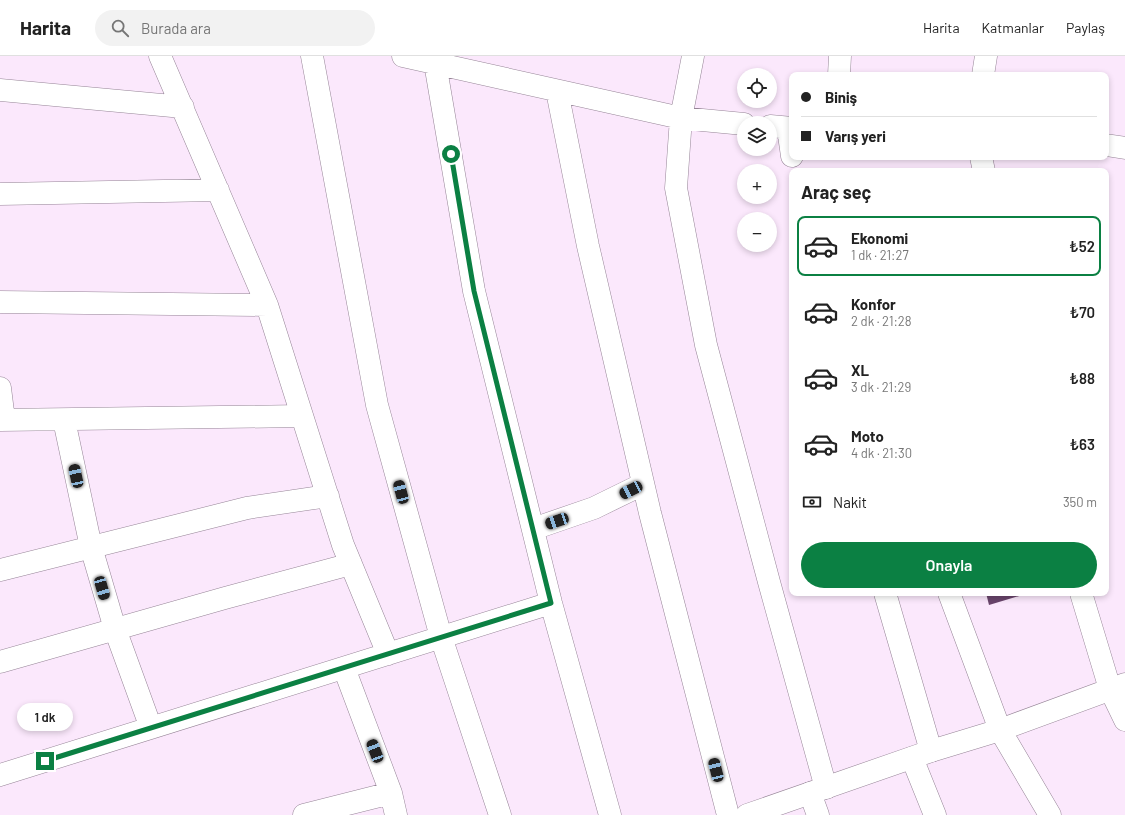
<!DOCTYPE html>
<html lang="tr">
<head>
<meta charset="utf-8">
<style>
	:root { --surface:#fff; --page:#f2f2f2; --text:#222; --muted:#767676; --line:#e0e0e0; --accent:#0b8043 }
	body { margin:0; font-family:Barlow,sans-serif; background:var(--page); color:var(--text); height:100vh; display:flex; flex-direction:column; font-size:15px; white-space:nowrap }
	* { box-sizing:border-box; margin:0 }
	p { font-size:13px; color:var(--muted) }
	.icon { flex:none; width:22px; height:22px; fill:none; stroke:currentColor; stroke-width:2; stroke-linecap:round; stroke-linejoin:round }
	.map { position:relative; flex:1; overflow:hidden }
	.drawer { position:absolute; left:789px; top:112px; width:320px; height:428px; display:flex; flex-direction:column; background:var(--surface); border-radius:8px; box-shadow:0 2px 6px #0003 }
	.drawer>* { flex:none }
	.guide { position:absolute; left:789px; top:16px; width:320px; height:88px; border-radius:8px; box-shadow:0 2px 6px #0003; display:grid; align-content:center; height:88px; padding:0 12px; background:var(--surface) }
	.buttons { position:absolute; left:737px; top:12px; display:grid; gap:8px }
	.buttons a { display:grid; place-items:center; width:40px; height:40px; border-radius:50%; background:var(--surface); box-shadow:0 2px 6px #0003; font-size:20px }
	.end { position:absolute; width:18px; height:18px; margin:-9px; border:5px solid #0b8043; background:#fff; box-shadow:0 0 0 2px #fff }
	.from { border-radius:50% }
	.bubble { position:absolute; height:28px; border-radius:14px; background:var(--surface); box-shadow:0 2px 6px #0003; font-size:13px; font-weight:600; line-height:28px; text-align:center }
	.car { position:absolute; width:12px; height:24px; margin:-12px -6px; border-radius:5px; box-shadow:0 0 3px 1px #0007; background:linear-gradient(#222 24%,#8ab4d8 0 40%,#222 0 76%,#8ab4d8 0 86%,#222 0) }
	.guide b { display:flex; align-items:center; gap:14px; height:38px; font-size:15px }
	.guide b+b { border-top:1px solid var(--line) }
	.guide i { width:10px; height:10px; background:var(--text) }
	ul { padding:0; list-style:none }
	li { display:flex; align-items:center; gap:12px; height:60px; margin:0 8px 6px; padding:0 4px; border:2px solid transparent; border-radius:8px }
	li div { flex:1 }
	li b { display:block; font-size:15px }
	li em { font-style:normal; font-weight:600 }
	li.selected { border-color:var(--accent) }
	li>.icon { width:36px; height:36px; stroke-width:1.5 }
	h2 { padding:0 12px; font-size:18px; line-height:48px }
	.pay { display:flex; align-items:center; gap:10px; height:44px; padding:0 12px; font-size:15px }
	.pay p { margin-inline-start:auto }
	.action { display:flex; gap:8px; margin-top:auto; padding:8px 12px }
	.action a { flex:1; height:46px; border-radius:24px; background:var(--accent); color:#fff; font-size:16px; font-weight:600; line-height:46px; text-align:center }
	header { display:flex; align-items:center; gap:24px; box-sizing:border-box; height:56px; padding:0 20px; background:var(--surface); border-bottom:1px solid var(--line) }
	header strong { font-size:19px }
	nav { display:flex; gap:22px; margin-inline-start:auto; font-size:14px }
	.search { width:280px; height:36px; background:var(--page); display:flex; align-items:center; gap:10px; box-sizing:border-box; padding:0 14px; border-radius:22px; color:var(--muted); font-size:15px }
	.map>svg:first-child { display:block }
</style>
</head>
<body>
<header>
<strong>Harita</strong>
<div class="search"><svg class="icon" aria-label="search" viewBox="0 0 24 24"><circle cx="10" cy="10" r="6"/><path d="M15 15l6 6"/></svg>Burada ara</div>
<nav><a>Harita</a><a>Katmanlar</a><a>Paylaş</a></nav>
</header>
<div class="map">
<svg width="1125" height="759" viewBox="0 0 1125 759">
	<rect width="100%" height="100%" fill="#fbe8fc"/>
	<path fill="#6a456c" d="M986,537H1029L989,549Z"/>
	<g fill="none" stroke-linecap="round" stroke-linejoin="round">
		<g stroke="#968597" stroke-width="23">
			<path id="street" d="M160,0L267,249L343,489L388,598
				M312,0L377,349L441,581L500,759
				M403,0L681,62L744,68
				M693,0L681,62L676,132L706,289L769,526L826,732
				M435,7L474,235L551,547L610,759
				M839,19L840,0
				M983,19L986,0
				M0,34L183,51
				M557,35L588,190L650,457L728,759
				M770,70L792,72
				M788,72L792,100
				M1106,89L1125,92
				M981,101L984,115
				M0,138L218,134
				M0,246L267,249
				M0,332L4,364
				M0,364L302,360
				M64,364L91,491L115,573L151,672
				M533,473L594,452L643,428
				M0,514L247,452L328,440
				M885,537L931,695
				M949,537L1000,674L1050,759
				M1081,537L1110,633L1125,664
				M0,606L225,542L351,508
				M344,612L391,737L396,759
				M912,702L935,759
				M0,719L551,547
				M810,737L818,759
				M304,759L391,737"/>
		</g>
		<g stroke="#968597" stroke-width="23">
			<path id="secondary" d="M747,759L931,695L1000,674L1125,628"/>
		</g>
		<use href="#street" stroke="#fff" stroke-width="22"/>
		<use href="#secondary" stroke="#fff" stroke-width="22"/>
	</g>
	<g fill="none" stroke-linecap="round" stroke-linejoin="round">
		<path stroke="#0b8043" stroke-width="5" d="M45,705L551,547L474,235L451,98"/>
	</g>
</svg>
<div class="buttons">
<a><svg class="icon" aria-label="locate" viewBox="0 0 24 24"><circle cx="12" cy="12" r="6"/><path d="M12 2v4M12 18v4M2 12h4M18 12h4"/></svg></a>
<a><svg class="icon" aria-label="layers" viewBox="0 0 24 24"><path d="M12 4l9 5-9 5-9-5zM3 14l9 5 9-5"/></svg></a>
<a>+</a>
<a>−</a>
</div>
<i class="end from" style="left:451px;top:98px"></i>
<i class="end" style="left:45px;top:705px"></i>
<div class="bubble" style="left:17px;top:647px;width:56px">1 dk</div>
<i class="car" style="left:76px;top:420px;rotate:348deg"></i>
<i class="car" style="left:631px;top:434px;rotate:243deg"></i>
<i class="car" style="left:401px;top:436px;rotate:345deg"></i>
<i class="car" style="left:557px;top:465px;rotate:251deg"></i>
<i class="car" style="left:102px;top:532px;rotate:164deg"></i>
<i class="car" style="left:375px;top:695px;rotate:339deg"></i>
<i class="car" style="left:716px;top:714px;rotate:346deg"></i>
<div class="guide">
<b><i class="from"></i>Biniş</b>
<b><i></i>Varış yeri</b>
</div>
<section class="drawer">
<h2>Araç seç</h2>
<ul>
<li class="selected"><svg class="icon" aria-label="car" viewBox="0 0 24 24"><path d="M5 17H2v-5l4-1 3-4h7l3 4 3 1v5h-3M9 17h6M6 11h13"/><circle cx="7" cy="17" r="2"/><circle cx="17" cy="17" r="2"/></svg><div><b>Ekonomi</b><p>1 dk · 21:27</p></div><em>₺52</em></li>
<li><svg class="icon" aria-label="car" viewBox="0 0 24 24"><path d="M5 17H2v-5l4-1 3-4h7l3 4 3 1v5h-3M9 17h6M6 11h13"/><circle cx="7" cy="17" r="2"/><circle cx="17" cy="17" r="2"/></svg><div><b>Konfor</b><p>2 dk · 21:28</p></div><em>₺70</em></li>
<li><svg class="icon" aria-label="car" viewBox="0 0 24 24"><path d="M5 17H2v-5l4-1 3-4h7l3 4 3 1v5h-3M9 17h6M6 11h13"/><circle cx="7" cy="17" r="2"/><circle cx="17" cy="17" r="2"/></svg><div><b>XL</b><p>3 dk · 21:29</p></div><em>₺88</em></li>
<li><svg class="icon" aria-label="car" viewBox="0 0 24 24"><path d="M5 17H2v-5l4-1 3-4h7l3 4 3 1v5h-3M9 17h6M6 11h13"/><circle cx="7" cy="17" r="2"/><circle cx="17" cy="17" r="2"/></svg><div><b>Moto</b><p>4 dk · 21:30</p></div><em>₺63</em></li>
</ul>
<div class="pay"><svg class="icon" aria-label="cash" viewBox="0 0 24 24"><path d="M3 7h18v10H3z"/><circle cx="12" cy="12" r="2"/></svg>Nakit<p>350 m</p></div>
<div class="action"><a>Onayla</a></div>
</section>
</div>
</body>
</html>
